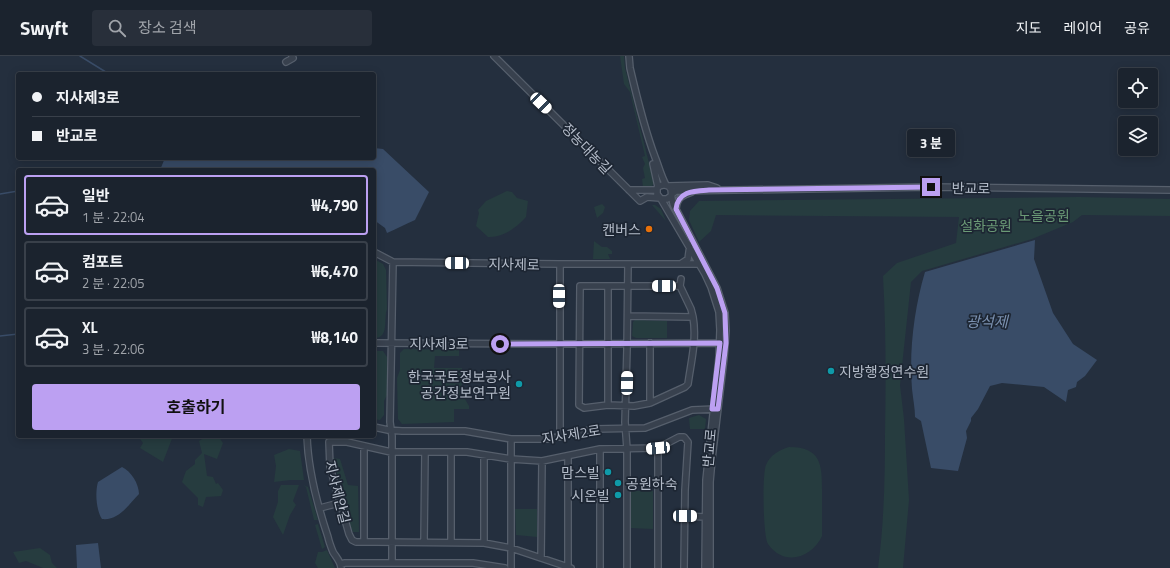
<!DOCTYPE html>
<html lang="ko">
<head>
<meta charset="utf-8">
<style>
	:root { --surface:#1b232e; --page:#282f3a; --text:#f1f3f6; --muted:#a0a4aa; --line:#39404a; --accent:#bca0f2 }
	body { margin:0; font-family:"Titillium Web","Noto Sans KR",sans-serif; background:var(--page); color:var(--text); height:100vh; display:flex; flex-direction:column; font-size:15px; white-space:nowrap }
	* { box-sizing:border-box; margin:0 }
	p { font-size:13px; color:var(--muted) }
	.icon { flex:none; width:22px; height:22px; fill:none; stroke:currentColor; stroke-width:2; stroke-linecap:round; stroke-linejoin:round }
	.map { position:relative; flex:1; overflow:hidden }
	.sheet { position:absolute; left:16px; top:112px; width:360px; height:270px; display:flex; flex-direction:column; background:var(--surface); border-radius:4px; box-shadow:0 2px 10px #0003,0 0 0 1px var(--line) }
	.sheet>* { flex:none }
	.guide { position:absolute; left:16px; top:16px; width:360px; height:88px; border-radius:4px; box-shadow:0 2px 10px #0003,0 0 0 1px var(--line); display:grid; align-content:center; height:88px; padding:0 16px; background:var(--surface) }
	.tools { position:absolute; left:1118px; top:12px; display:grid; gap:8px }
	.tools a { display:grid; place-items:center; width:40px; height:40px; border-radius:4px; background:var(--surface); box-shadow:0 2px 10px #0003,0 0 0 1px var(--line); font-size:20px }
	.end { position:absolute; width:18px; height:18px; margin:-9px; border:5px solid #bca0f2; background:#111; box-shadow:0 0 0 2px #111 }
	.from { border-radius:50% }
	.bubble { position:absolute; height:28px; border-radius:4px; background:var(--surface); box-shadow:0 2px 10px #0003,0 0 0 1px var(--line); font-size:13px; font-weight:700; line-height:28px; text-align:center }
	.car { position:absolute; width:12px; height:24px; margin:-12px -6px; border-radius:5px; box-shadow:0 0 3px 1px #0007; background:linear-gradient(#fff 24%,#345 0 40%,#fff 0 76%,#345 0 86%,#fff 0) }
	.guide b { display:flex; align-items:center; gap:14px; height:38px; font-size:15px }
	.guide b+b { border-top:1px solid var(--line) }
	.guide i { width:10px; height:10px; background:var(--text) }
	ul { padding:7px 0 0; list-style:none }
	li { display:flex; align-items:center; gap:12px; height:60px; margin:0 8px 6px; padding:0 8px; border:2px solid var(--line); border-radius:4px }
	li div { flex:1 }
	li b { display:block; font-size:15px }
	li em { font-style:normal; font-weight:700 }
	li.current { border-color:var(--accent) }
	li>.icon { width:36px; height:36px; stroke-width:1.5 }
	.primary-button { display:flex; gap:8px; margin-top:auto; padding:8px 16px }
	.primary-button a { flex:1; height:46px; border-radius:4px; background:var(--accent); color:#111; font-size:16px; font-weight:700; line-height:46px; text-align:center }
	header { display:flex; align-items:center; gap:24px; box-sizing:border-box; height:56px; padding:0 20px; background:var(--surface); border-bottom:1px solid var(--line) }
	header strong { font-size:19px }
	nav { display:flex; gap:22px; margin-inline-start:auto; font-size:14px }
	.search { width:280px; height:36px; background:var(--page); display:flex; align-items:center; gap:10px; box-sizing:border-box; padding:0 14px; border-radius:4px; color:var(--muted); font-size:15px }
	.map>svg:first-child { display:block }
</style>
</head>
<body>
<header>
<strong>Swyft</strong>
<div class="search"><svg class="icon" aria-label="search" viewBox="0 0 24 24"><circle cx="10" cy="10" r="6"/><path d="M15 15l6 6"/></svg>장소 검색</div>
<nav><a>지도</a><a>레이어</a><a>공유</a></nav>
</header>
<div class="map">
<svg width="1170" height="512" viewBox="0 0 1170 512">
	<rect width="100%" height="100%" fill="#242f3e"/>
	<path fill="#263c3f" d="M620,0H624L625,12L654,127L652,130L643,131L642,123L645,122L643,112L645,108L642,101L645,100L630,36L624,28Z
		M507,135L512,136L517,142L528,145L526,161C516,172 503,182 488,181L476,170L479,157L478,154L486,145Z
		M1079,141L1170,143V160L1082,159L1073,166L1032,183L922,215L911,226L900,329L904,363L909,444L903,512H878C884,467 885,423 885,378C886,325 886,273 883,220L897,207L956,187L959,161L716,159L711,175L699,186L689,164L690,155L699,145Z
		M602,148L605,151L603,157L597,162L594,151Z
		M652,149H655L661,153L666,165Z
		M594,185L602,191H607L612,195V198H608L610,203H593Z
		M374,203L383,208L386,214L387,253C383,263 390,282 374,282Z
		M635,264L667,265V282H636L632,280L633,266Z
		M404,293L459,294V300H435L434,312H462V338L469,350V353H454V366L402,368L398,363L397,322L400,314V297Z
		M374,295H383L387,301V339L384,345V359L380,364L374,363Z
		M699,359L706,363L705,373H690L689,362Z
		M138,380H173L163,406L140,392L143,387Z
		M207,380H218L223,387L217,403L204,398L207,420L213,421L216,428L218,427L223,434L221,440L206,441L203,451L198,449V442L182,426L186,415L195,408V404L202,397L199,385Z
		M789,391C823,391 822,411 822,438C822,452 822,466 822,480C812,502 784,511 768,488C763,481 762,418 766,409C770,399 779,394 789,391Z
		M289,393L300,395L304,424H291L274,426L276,410L274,399Z
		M333,402L340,403L348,429L358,430L359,476H353L350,470Z
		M281,429H299L293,445L296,449L290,459L283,479L273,461L278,446V435Z
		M303,429L308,431L318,464H314L306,431Z
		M631,435H653V473L631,472Z
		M515,453H537V481L516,479Z
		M318,468L325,491L322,493L315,469Z
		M40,492L50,499L52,507L57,512H43L26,505L19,507L13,496Z
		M327,494L335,512H318L315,507L318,496H322Z"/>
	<path fill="#394c67" d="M374,92L383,93L429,136L415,164C405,168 397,173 387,177L385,172L374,164V114H160L165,102H374Z
		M1035,184L1034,203L1053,257L1073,288L1097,304L1085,320L1077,326L1076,331L1068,334L1066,346L1044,331L1002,327L990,330L978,353L971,362V365L966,375L967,382L958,415L931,412L921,365L915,361C915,352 913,343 912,333C909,295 914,253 925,216Z
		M122,411C131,415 139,428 139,438C129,448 119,465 102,463C96,454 95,436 98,426Z
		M98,487L101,512H77L76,489Z"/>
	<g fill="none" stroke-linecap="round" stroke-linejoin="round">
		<path stroke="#394c67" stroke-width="1.5" d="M80,0L109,18
			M0,138L18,135
			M0,280L18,278"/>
		<g stroke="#565f6c" stroke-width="8">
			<path id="minor" d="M494,0L640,145L647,141L660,142
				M629,0L630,12C637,42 644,72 655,101C659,111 661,120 666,129
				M286,6L293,2L292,0
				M653,108L658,131
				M668,130L708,129L717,132
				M629,134H657
				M672,138L676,135L931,131L1170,134
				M671,140L667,143H661L657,138V132C661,128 668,128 671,133C672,140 671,148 676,153L717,232L725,257L726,275L724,302L712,403L710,426V512
				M661,143L705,218L711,231L719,256L720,274L719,302L706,424L705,512
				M676,153C677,142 681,140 692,136
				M374,196L393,206L560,208H700
				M682,207L688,203L690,189
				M560,208V381
				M681,223L680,230L691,253L693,261
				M628,260L693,261C697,283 691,306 688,328L685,331L650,347L634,350L608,349L584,352L579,349L580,230H680
				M374,287L580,288L720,287
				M650,347V287
				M608,349V230
				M374,371L388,374L402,375H465L511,383H548L595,373L645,372L692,354L716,353
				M307,380C308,414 317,448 328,481C329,486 331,491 333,496C336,501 341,506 341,512
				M511,383V512
				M568,400V511
				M320,452L339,447
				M685,460L705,461
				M364,486V390
				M424,486L425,396
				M451,486V396
				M484,487V400
				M541,502L542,405
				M392,507V380L390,366L393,206
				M341,508L345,507H473L505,512
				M571,512L511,492L484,487L376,486H356L352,484L349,478L330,411L329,386H347L391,396H467L511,403L542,405L600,393L658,392L679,381H684L688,386L685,434L684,512
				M600,512V393
				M627,512V393L625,366L627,293L628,208
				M658,512V392"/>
		</g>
		<use href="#minor" stroke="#38414e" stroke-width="5.5"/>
	</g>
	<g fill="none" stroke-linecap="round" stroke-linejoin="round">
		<path stroke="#bca0f2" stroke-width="5" d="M500,288L720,287L712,353H718L726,287L725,257L717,232L676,153C678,135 694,135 709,134L931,131"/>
	</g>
	<circle fill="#e8710a" stroke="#1d2633" stroke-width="1.5" cx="649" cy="173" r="4"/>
	<g fill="#0f9aa8" stroke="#1d2633" stroke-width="1.5">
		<circle cx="831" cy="315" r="4"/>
		<circle cx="519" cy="328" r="4"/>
		<circle cx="608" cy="416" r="4"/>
		<circle cx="618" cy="427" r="4"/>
		<circle cx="618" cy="439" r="4"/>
	</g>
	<g text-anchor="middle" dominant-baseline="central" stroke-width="3.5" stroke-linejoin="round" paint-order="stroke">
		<g font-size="14" fill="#b4bcc9" stroke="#1d2633">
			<text transform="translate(587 92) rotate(46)">정농대농길</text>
			<text transform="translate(971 132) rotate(1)">반교로</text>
			<text transform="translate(514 208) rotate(1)">지사제로</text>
			<text x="439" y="287">지사제3로</text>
			<text transform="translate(571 378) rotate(-9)">지사제2로</text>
			<text transform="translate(709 392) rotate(-85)">반교로</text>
			<text transform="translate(338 436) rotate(76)">지사제안길</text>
		</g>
		<g font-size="14" fill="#6b9a76" stroke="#1d2633">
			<text x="1044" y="159">노을공원</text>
			<text x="986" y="169">설화공원</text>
		</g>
		<g font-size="14" fill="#b4bcc9" stroke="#1d2633" text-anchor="end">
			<text x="641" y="173">캔버스</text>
			<text x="839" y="315" text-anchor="start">지방행정연수원</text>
			<text x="511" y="320">한국국토정보공사<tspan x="511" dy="16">공간정보연구원</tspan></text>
			<text x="600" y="416">맘스빌</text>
			<text x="626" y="427" text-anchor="start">공원하숙</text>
			<text x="610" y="439">시온빌</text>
		</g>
		<g font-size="15" font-style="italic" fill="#7c92b1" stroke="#1d2633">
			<text x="987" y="265">광석제</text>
		</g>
	</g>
</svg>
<div class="tools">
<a><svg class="icon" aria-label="locate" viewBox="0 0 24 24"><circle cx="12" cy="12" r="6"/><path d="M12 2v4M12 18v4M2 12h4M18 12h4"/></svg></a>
<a><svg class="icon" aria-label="layers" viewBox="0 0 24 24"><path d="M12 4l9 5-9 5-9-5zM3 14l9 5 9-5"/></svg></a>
</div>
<i class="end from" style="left:500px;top:288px"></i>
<i class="end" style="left:931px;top:131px"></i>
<div class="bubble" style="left:907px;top:73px;width:48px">3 분</div>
<i class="car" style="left:541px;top:47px;rotate:134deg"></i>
<i class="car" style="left:457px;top:207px;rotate:271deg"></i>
<i class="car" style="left:664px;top:230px;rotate:270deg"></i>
<i class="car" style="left:559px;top:240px;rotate:180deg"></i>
<i class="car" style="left:627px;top:327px;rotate:1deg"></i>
<i class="car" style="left:658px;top:392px;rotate:265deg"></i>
<i class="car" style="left:685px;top:460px;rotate:90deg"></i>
<div class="guide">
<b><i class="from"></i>지사제3로</b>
<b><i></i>반교로</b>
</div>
<section class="sheet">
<ul>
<li class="current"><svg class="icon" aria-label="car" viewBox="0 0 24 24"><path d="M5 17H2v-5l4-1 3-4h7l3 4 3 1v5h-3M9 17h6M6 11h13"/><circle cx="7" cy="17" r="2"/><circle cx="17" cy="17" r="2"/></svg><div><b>일반</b><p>1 분 · 22:04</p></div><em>₩4,790</em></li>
<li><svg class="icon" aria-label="car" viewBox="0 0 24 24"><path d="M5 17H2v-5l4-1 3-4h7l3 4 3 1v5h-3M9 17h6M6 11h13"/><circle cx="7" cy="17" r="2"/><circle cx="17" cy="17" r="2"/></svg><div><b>컴포트</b><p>2 분 · 22:05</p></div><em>₩6,470</em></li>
<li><svg class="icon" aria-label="car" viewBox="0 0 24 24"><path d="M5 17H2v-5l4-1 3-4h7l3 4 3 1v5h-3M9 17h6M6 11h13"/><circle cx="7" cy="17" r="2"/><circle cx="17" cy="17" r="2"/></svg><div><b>XL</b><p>3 분 · 22:06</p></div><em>₩8,140</em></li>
</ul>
<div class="primary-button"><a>호출하기</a></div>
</section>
</div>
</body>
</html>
